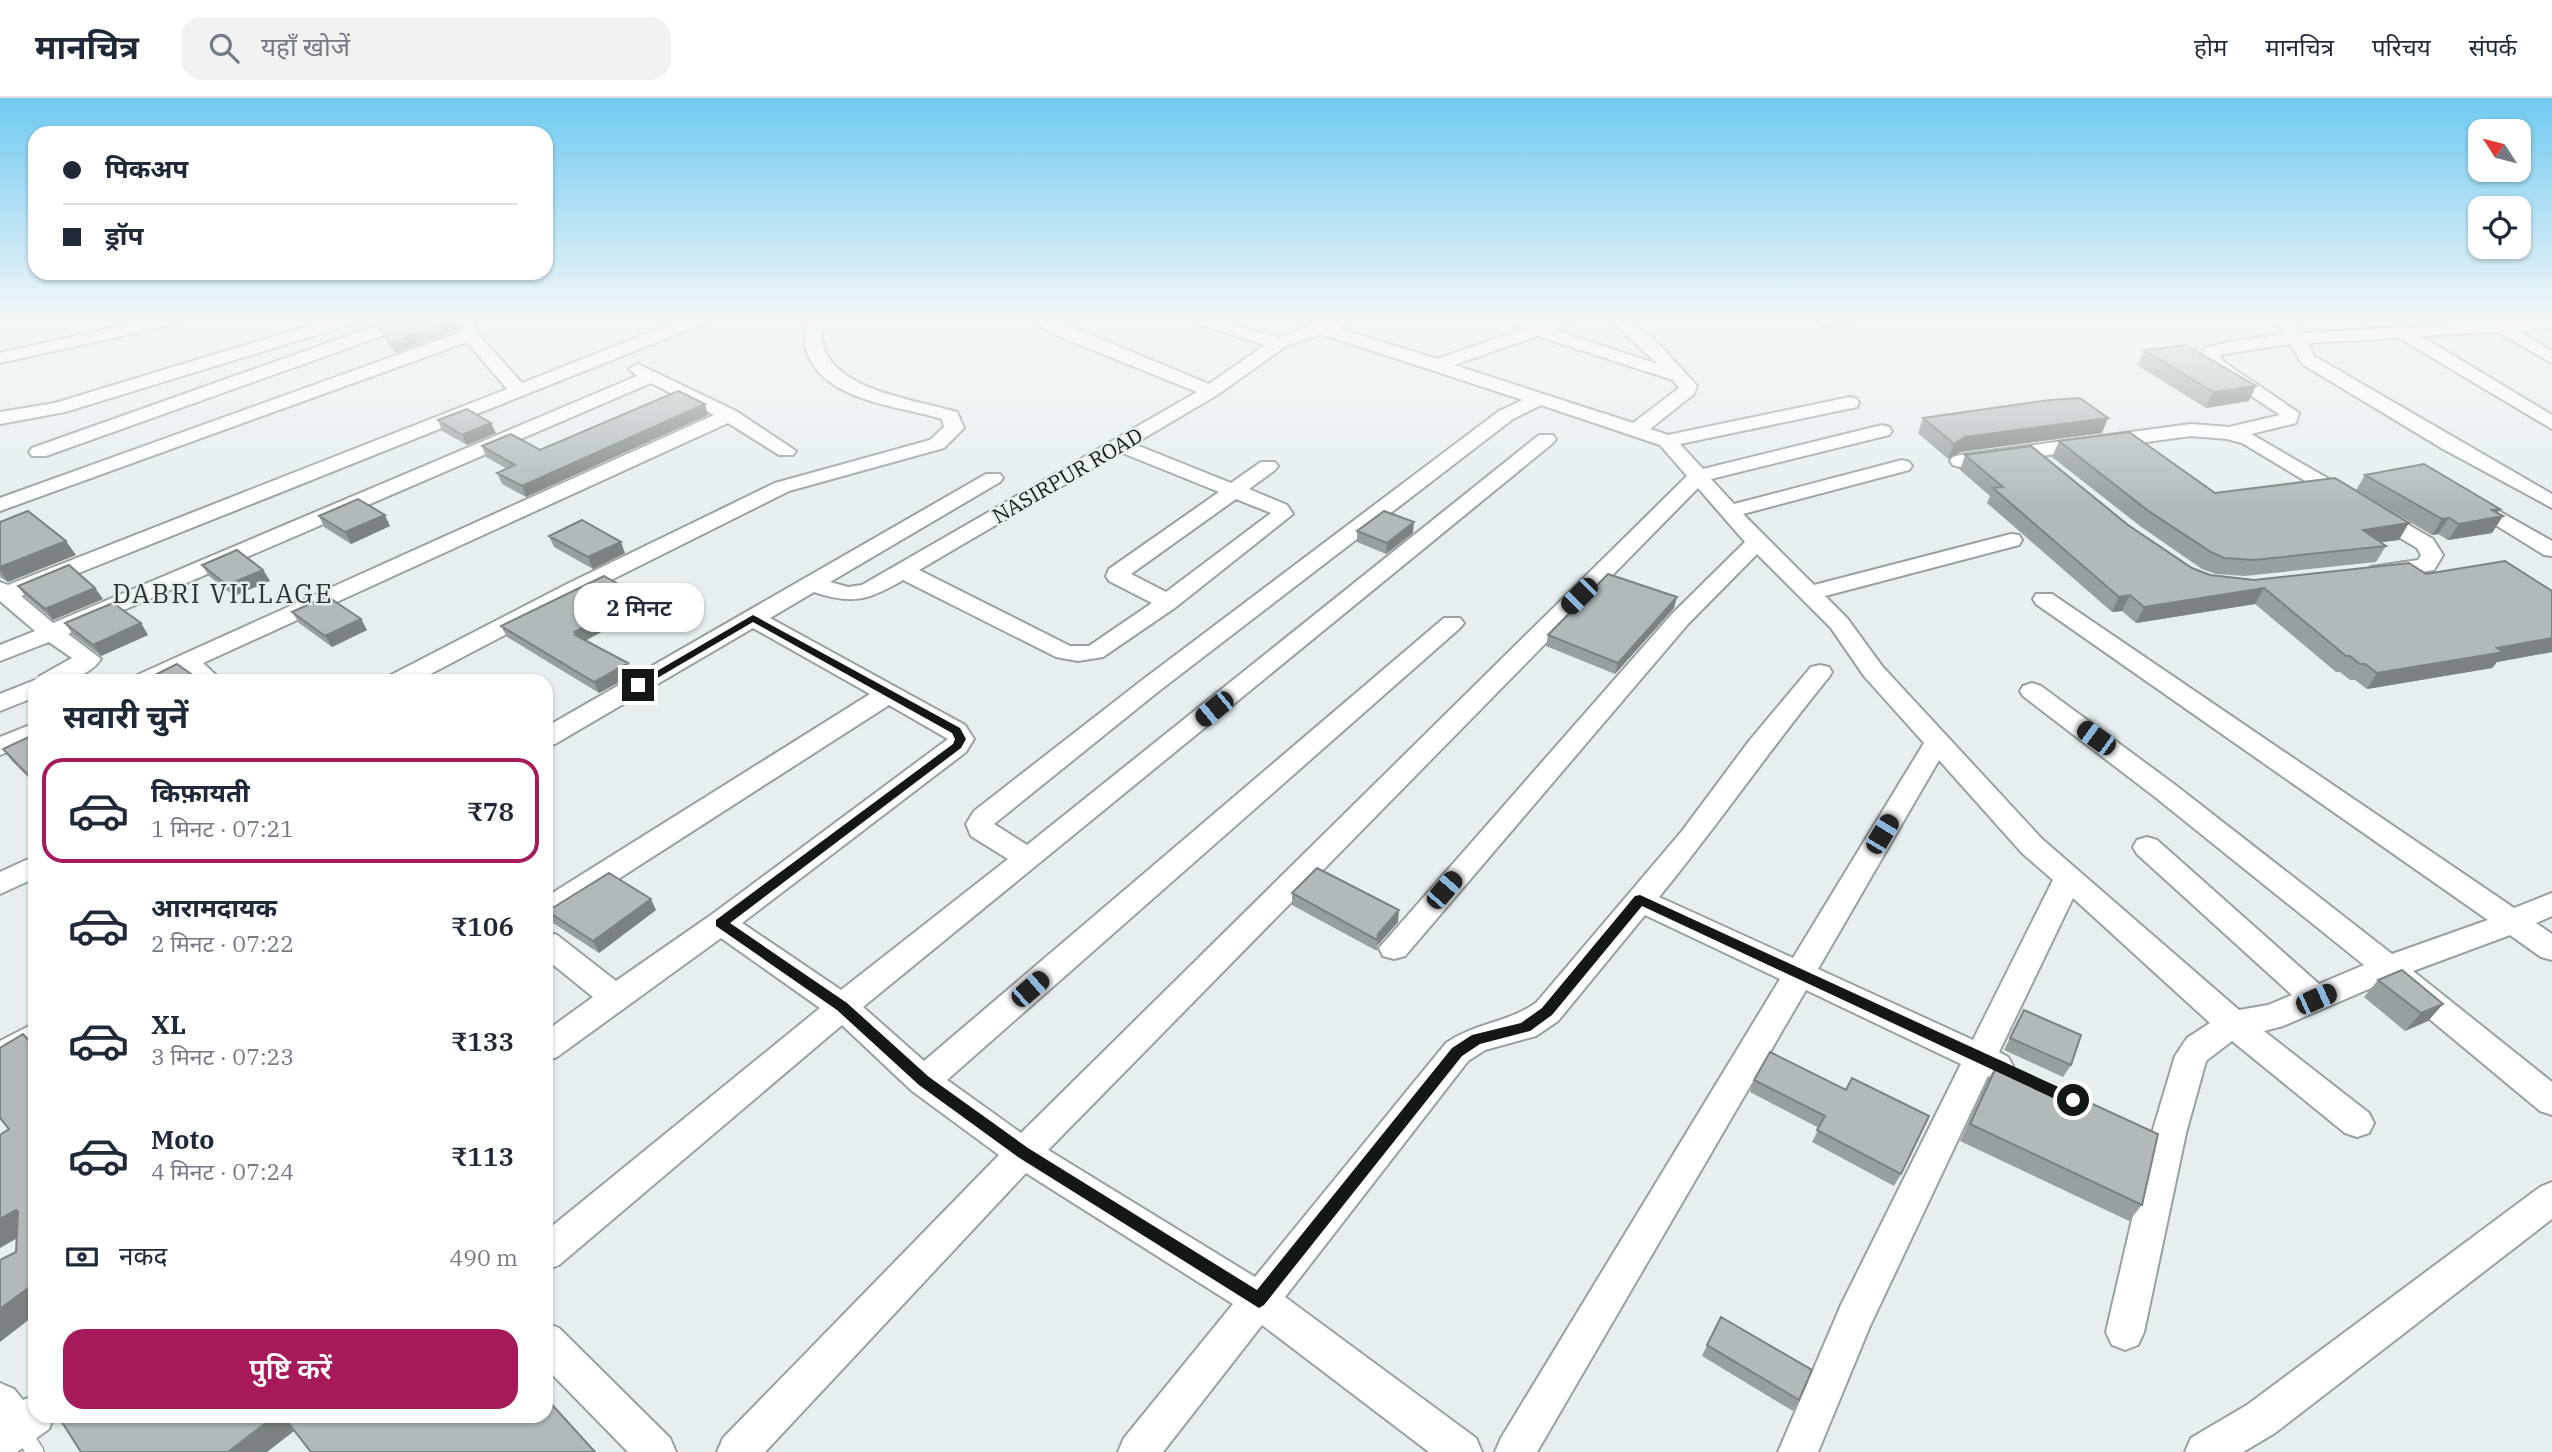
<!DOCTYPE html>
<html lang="hi">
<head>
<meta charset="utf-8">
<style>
	:root { --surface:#fff; --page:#f2f2f3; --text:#1f2937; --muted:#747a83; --line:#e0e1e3; --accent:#a71a5a }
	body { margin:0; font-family:"IBM Plex Serif","Noto Sans Devanagari",serif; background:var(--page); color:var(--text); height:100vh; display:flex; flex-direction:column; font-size:26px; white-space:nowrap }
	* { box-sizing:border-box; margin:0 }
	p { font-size:23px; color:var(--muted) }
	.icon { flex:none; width:38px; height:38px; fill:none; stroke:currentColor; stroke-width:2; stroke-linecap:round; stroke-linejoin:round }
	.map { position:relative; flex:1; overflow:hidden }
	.side { position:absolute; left:28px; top:576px; width:525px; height:749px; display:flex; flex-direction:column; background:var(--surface); border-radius:21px; box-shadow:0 2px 5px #0004 }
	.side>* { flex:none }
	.banner { position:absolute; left:28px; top:28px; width:525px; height:154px; border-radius:21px; box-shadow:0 2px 5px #0004; display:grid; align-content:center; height:154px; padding:0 35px; background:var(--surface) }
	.needle { width:46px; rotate:306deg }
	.fabs { position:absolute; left:2468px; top:21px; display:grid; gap:14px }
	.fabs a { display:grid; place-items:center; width:63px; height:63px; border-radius:14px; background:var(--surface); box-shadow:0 2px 5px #0004; font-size:35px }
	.end { position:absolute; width:32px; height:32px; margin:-16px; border:9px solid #141717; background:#fff; box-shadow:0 0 0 4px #fff }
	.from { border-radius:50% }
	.bubble { position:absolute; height:49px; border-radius:21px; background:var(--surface); box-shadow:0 2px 5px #0004; font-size:23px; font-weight:600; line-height:49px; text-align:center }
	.car { position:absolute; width:21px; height:42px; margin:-21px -10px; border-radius:9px; box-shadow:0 0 5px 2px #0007; background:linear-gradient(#222 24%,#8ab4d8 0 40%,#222 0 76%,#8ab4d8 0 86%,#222 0) }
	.banner b { display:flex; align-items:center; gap:24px; height:66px; font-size:26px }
	.banner b+b { border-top:2px solid var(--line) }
	.banner i { width:18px; height:18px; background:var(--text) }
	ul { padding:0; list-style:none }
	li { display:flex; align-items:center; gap:21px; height:105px; margin:0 14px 10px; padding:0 21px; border:4px solid transparent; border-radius:21px }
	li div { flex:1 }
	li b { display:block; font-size:26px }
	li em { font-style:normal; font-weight:600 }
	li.selected { border-color:var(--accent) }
	li>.icon { width:63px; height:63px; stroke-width:1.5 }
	h2 { padding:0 35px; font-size:32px; line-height:84px }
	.pay { display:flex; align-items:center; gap:18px; height:77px; padding:0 35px; font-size:26px }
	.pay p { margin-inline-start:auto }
	.primary-button { display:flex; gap:14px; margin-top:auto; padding:14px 35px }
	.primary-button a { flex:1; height:80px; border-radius:21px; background:var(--accent); color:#fff; font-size:28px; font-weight:600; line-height:80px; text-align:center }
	header { display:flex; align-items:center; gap:42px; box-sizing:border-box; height:98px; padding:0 35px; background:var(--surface); border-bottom:2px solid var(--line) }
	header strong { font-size:33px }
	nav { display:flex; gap:38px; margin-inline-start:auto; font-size:24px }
	.search { width:490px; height:63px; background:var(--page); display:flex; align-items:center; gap:18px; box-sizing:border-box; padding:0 24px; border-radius:21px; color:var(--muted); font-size:26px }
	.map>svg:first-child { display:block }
</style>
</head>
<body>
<header>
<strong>मानचित्र</strong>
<div class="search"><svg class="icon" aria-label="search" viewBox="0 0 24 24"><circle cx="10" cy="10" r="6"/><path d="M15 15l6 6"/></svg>यहाँ खोजें</div>
<nav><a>होम</a><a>मानचित्र</a><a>परिचय</a><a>संपर्क</a></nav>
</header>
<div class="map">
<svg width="2552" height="1354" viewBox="0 0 2552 1354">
	<rect width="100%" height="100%" fill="#e6eef0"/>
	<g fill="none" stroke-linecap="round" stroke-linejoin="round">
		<g stroke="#99a0a2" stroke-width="20">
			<path id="service" d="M21,1332L35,1354"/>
		</g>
		<g stroke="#99a0a2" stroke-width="4">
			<path id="minor" d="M160,219H192L184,224L0,265V255Z
				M337,219H364L362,223L65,314L0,326V314L55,305Z
				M401,219H426L424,223L46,358H32L29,354L32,350Z
				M458,219H474L478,236L522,285L688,219H712L710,223L21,498L53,525L637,278L629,271L638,266L736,313L796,353L793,357H779L728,325L203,565L222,583H195L184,574L165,583H132L135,578L714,317L651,285L68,536L101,561C87,582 59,583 37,583L40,578L72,560L49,544L0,563V547L35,533L0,503V484L8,487L507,291L467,244L0,413V400L461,234Z
				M807,219H823C823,228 821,238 823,246C833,293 918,302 957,314L964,330L944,350L789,393L585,495L417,583H386L389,578L569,485L775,385L930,342L944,329L942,321C897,307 817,303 805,247C804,238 806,228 807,219Z
				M1027,219H1048L1209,286L1265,247L1190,223L1188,219H1213L1259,235L1279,239L1336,219H1361L1337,230L1437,261L1523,231L1504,219H1526L1538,226L1558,219H1583L1554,232L1658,266L1607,219H1626L1659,246L1697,288L1694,296L1650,331L1668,337L1850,299L1857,301L1859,305L1857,309L1680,346L1703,371L1882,327L1889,329L1892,333L1889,337L1711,381L1734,406L1902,362L1909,364L1912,368L1909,372L1743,416L1814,487L2011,436L2019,437L2022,442L2019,447L1825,498L1847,520L1882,568L2042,741L2239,912L2268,907L2292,897L2137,756L2133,749L2137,742L2147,739L2157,742L2319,886L2364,867L2155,699L2023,598L2020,593L2023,588L2032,585L2041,588L2174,686L2392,856L2488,822L2036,506L2033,501L2036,496H2052L2514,810L2552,795V818L2536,825L2552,836V862L2541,859L2510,837L2413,873L2552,984V1017L2540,1013L2385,884L2283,928L2264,933L2369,1015L2374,1025L2369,1035L2357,1039L2345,1035L2232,943L2206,963L2186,1035L2144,1234L2138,1247L2125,1252L2112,1247L2106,1234L2152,1035L2175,958L2187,940L2210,925L2073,800L1999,954L2008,959L2013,968L2008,977L1997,981L1988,978L1870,1228L1818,1354H1778L1841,1207L1961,966L1806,892L1537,1354H1495L1501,1340L1780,881L1645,817L1558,923L1536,938L1485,952L1468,963L1285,1199L1476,1340L1482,1354H1429L1262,1227L1163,1354H1118L1124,1340L1233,1206L1026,1075L765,1354H717L723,1340L999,1057L912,993L842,927L559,1167L546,1172V1133L820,910L721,840L557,959L546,963V933L593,899L546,861V834L557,837L616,883L711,817L948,641L889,607L556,821L546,824V799L870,596L753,530L555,646L546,648V629L986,376H1000L1003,380L1000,384L830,484L848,489L862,487L1197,294L1053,236ZM1321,236L1523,302L1499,313L1141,583L974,713L966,726L971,738L1008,761L841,892L742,825L966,654L974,641L965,627L770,520L814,494C853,507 869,502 903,482L1056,559L1078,563L1103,559L1176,509L1293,416L1287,407L1249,391L1275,372L1278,368L1275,364H1261L1231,385L1134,346L1217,297L1286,248ZM1537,238L1673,282L1679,290L1633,325L1454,267ZM1541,307L1660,347L1687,378L1021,1035L947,982L1460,530L1464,525L1460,520H1444L924,963L863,909L1553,345L1556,341L1553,337H1539L1027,747L994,726L1159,593L1513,321ZM1120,354L1219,394L1109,471L1106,478L1109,483L1152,505L1089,548H1070L919,472ZM1698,390L1745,444L1672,516L1379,850L1383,858L1394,861L1405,858L1688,526L1757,456L1831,530L1864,578L1924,645L1793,860L1659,799C1718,727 1770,651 1829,579L1832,574L1829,569L1820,567L1811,569L1749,643L1682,733L1536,905C1505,926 1477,924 1446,945L1255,1179L1048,1052ZM1236,401L1271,415L1166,494L1131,476ZM1939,662L2022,755L2053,782L1973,942L1818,871Z
				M1815,219H1832L1834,223L1826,228L1820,227Z
				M2271,219H2288L2302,235L2552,221V231L2519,233L2552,253V265L2497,234L2421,238L2552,317V331L2399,240L2307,245L2314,258L2552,396V410L2443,351L2302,266L2290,246L2219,257L2224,264L2299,315L2296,325L2251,336L2433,441L2443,457L2434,472L2379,481L2371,479L2368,474L2371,469L2418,462L2421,457L2417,450L2242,345L2227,341L2191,338L1960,369L1953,367L1950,363L1953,359L1960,357L2191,326L2229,329L2280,317L2212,272L2201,259L2205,250L2234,243L2285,236Z
				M2472,398L2552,443V458L2544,457L2465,408L2462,404L2465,400Z
				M35,582V599L0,613V596Z
				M35,625V643L0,657V639Z
				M35,758V780L0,796V774Z
				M35,925V954L0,972V943Z
				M2552,1084V1121L2275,1335L2243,1354H2185L2191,1340L2247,1307L2540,1089Z
				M546,1225L559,1230L670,1340L676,1354H628L546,1270Z
				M0,1285L14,1291L23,1302L35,1297V1318H54L49,1331L17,1354H0Z"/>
		</g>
		<use href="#service" stroke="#fff" stroke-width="17"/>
		<use href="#minor" fill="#fff" fill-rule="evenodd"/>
	</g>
	<path fill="#989fa1" d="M1835,219H1938L1835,226Z
		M457,228L458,232L395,255L384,240L379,230Z
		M2144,252L2249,303L2206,310L2137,267Z
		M708,317L526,399L502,386L497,375L507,371L486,359L482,348L540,352Z
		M1923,320L2102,335L1960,354L1948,361L1918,335Z
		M438,322L496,335L467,347L442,333Z
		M2059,343L2215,395L2399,442L2381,444L2386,448L2376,464L2245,478L2216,476L2202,471L2140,428L2052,359Z
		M1965,357L2128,427L2192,470L2210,477L2254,482L2426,476L2552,493V554L2497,564L2492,570L2367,591L2355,582H2350L2340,574H2336L2255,506L2136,525L2122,513L2112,514L1987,405L1990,398L1960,372Z
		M2365,377L2500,411L2497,415L2503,418L2492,435L2448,442L2438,436L2432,437L2356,392Z
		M319,418L390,428L351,446L324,429Z
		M0,424L76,457L8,484L0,479Z
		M1357,433L1413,435L1386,456L1357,444Z
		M549,438L625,455L593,471L554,449Z
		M202,467L263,472L270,483L234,498L209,478Z
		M18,488L95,490L103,501L53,522L26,499Z
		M641,499L645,510L585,543L632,577L599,595L507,539L501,528Z
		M1674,510L1615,576L1546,548L1548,537Z
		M292,514L361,521L367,532L332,549L299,525Z
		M65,525H141L148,537L101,558L73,537Z
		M35,636V686L12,663L3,651Z
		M1292,795L1398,824L1377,848V853L1292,807Z
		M656,812L599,855L553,825L547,813Z
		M2378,882L2443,906L2428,923L2405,933L2364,899Z
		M2024,912L2071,967L2063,979L2004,952Z
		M1770,954L1901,1076L1894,1088L1812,1044L1819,1030L1750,994L1754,982Z
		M1999,963L2142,1107L2129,1123L1960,1043L1989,980Z
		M1707,1247L1799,1302L1793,1313L1702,1258Z"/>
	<path fill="#7c8283" d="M453,219L458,232L395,255L390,245Z
		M2256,288L2249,303L2206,310L2213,294Z
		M705,306L708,317L526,399L522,388Z
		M2108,320L2102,335L1960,354L1948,361L1954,346L1965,339Z
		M491,325L496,335L467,347L462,337Z
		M2500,411L2493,420L2503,418L2492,435L2448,442L2459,426L2492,412Z
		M385,417L390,428L351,446L345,434Z
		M2449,420L2438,436L2432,437L2442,421Z
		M1414,424L1413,435L1386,456L1387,445Z
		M2409,425L2399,442L2353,448L2363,432Z
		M66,443L76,457L8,484L0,473V469Z
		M621,444L625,455L593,471L588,459Z
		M263,472L270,483L234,498L227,487Z
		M95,490L103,501L53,522L45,511Z
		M2264,490L2255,506L2136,525L2144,509Z
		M2130,497L2122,513L2112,514L2119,499Z
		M641,499L645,510L581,545L574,534Z
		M1677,499L1674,510L1615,576L1618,565Z
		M361,521L367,532L332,549L325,538Z
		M141,525L148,537L101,558L93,547Z
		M2552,540V554L2497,564L2492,570L2367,591L2377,575L2497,550Z
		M628,565L632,577L599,595L594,584Z
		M35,675V685L29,678Z
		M651,801L656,812L599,855L593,843Z
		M1399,812L1398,824L1377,848L1378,836Z
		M2443,906L2428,923L2405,933L2421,915Z
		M16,1112L35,1130L0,1150V1121Z
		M35,1185V1217L0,1244V1211Z
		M275,1318H284L298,1330L267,1354H228Z"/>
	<path fill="#b1b9bb" stroke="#7c8283" stroke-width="2" d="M410,219H453L454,222L390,245L379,230Z
		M2186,247L2256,288L2213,294L2144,252Z
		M678,293L705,306L522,388L497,375L515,367L482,348L511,336L540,352Z
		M2080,300L2108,320L1965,339L1954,346L1923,320L2050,302Z
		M467,311L491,325L462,337L438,322Z
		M2129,334L2215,395L2335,380L2409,425L2363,432L2386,448L2254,462L2224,460L2211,454L2147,412L2059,343Z
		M2031,348L2128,427L2192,470L2210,477L2254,482L2409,465L2426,476L2505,463L2552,493V540L2497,550L2504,554L2377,575L2365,566H2360L2350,558H2346L2264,490L2144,509L2130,497L2119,499L1993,390L2003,389L1965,357Z
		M2424,366L2500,411L2492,412L2503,418L2459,426L2449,420L2442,421L2365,377Z
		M358,401L385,417L345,434L319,418Z
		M28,413L66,443L0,469V424Z
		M1384,413L1414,424L1387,445L1357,433Z
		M582,422L621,444L588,459L549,438Z
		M237,452L263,472L227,487L202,467Z
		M69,467L95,490L45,511L18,488Z
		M1608,476L1677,499L1618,565L1548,537Z
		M604,478L641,499L574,534L577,536L575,537L628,565L594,584L501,528Z
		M327,498L361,521L325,538L292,514Z
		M113,505L141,525L93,547L65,525Z
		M177,566L201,583H143Z
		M35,636V675L29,678L3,651Z
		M1317,770L1399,812L1378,836L1377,842L1292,795Z
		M609,775L651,801L593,843L547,813L551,811Z
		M2402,872L2443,906L2421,915L2378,882Z
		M2024,912L2081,937L2071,967L2010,940Z
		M23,936L35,949V1185L0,1211V1162L16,1154L18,1114L16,1112L0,1121V1037L9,1031L0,1020V950Z
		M1770,954L1846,992L1852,980L1929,1018L1901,1076L1817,1032L1825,1018L1754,982Z
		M1999,963L2158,1036L2142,1107L1970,1026Z
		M1721,1219L1812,1272L1799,1302L1707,1247Z
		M546,1300L595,1354H311L283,1318H546Z
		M58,1318H275L228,1354H81Z"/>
	<linearGradient id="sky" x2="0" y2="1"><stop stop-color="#6ec9f1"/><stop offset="0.54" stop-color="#f4f7f8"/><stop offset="1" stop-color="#f4f7f8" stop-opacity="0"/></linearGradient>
	<rect width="2552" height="409" fill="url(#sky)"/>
	<path fill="#141717" d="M753,517L960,630L966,641L961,650L730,825L847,905L929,979L1028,1050L1257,1192L1452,950L1472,937L1521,925L1542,910L1635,798L1640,797L2078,998L2081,1002L2073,1008L2068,1007L1642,808L1552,917L1530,933L1480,946L1462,958L1264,1207L1259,1210L1018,1059L919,987L837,912L716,828V822L953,646L955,641L952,635L753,524L642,589L633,587Z"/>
	<g text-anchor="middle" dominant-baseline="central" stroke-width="5" stroke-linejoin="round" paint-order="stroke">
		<g font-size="21" fill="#141717" stroke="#e6eef0">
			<text transform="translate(1067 377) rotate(-30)">NASIRPUR ROAD</text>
		</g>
		<g font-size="26" letter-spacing="2" fill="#2d3334" stroke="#e6eef0">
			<text x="223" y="495">DABRI VILLAGE</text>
		</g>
	</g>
</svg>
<div class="fabs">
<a><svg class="needle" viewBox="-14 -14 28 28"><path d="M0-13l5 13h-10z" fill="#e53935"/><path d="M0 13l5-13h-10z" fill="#747a83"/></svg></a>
<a><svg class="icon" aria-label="locate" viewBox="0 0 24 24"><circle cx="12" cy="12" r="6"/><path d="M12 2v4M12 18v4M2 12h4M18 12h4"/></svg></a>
</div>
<i class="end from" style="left:2073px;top:1002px"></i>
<i class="end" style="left:638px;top:587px"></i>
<div class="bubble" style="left:574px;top:485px;width:130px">2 मिनट</div>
<i class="car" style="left:1579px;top:498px;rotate:225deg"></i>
<i class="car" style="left:1214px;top:611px;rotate:231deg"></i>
<i class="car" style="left:2096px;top:640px;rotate:306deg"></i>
<i class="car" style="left:1882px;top:736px;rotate:31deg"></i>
<i class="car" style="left:1444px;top:792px;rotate:41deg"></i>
<i class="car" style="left:1030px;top:891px;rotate:49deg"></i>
<i class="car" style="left:2316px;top:901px;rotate:66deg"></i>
<div class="banner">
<b><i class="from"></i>पिकअप</b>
<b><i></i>ड्रॉप</b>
</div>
<section class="side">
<h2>सवारी चुनें</h2>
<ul>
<li class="selected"><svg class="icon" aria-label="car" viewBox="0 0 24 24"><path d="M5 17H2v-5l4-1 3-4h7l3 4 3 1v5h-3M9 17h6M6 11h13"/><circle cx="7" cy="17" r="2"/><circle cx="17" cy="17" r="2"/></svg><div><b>किफ़ायती</b><p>1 मिनट · 07:21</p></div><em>₹78</em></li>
<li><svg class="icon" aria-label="car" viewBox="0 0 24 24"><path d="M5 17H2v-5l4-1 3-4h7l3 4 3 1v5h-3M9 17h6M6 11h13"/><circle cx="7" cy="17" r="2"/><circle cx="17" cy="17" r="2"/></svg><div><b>आरामदायक</b><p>2 मिनट · 07:22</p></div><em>₹106</em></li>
<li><svg class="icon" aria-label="car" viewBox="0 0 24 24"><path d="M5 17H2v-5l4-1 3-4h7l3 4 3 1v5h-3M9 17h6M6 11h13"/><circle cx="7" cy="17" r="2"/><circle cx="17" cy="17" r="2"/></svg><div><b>XL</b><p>3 मिनट · 07:23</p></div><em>₹133</em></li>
<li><svg class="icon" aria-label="car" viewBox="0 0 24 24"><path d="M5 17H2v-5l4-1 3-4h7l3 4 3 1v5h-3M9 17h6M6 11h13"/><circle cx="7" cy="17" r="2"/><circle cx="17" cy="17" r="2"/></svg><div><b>Moto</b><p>4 मिनट · 07:24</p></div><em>₹113</em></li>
</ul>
<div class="pay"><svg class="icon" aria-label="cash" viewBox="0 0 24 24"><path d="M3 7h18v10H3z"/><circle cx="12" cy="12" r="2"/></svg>नकद<p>490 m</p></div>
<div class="primary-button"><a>पुष्टि करें</a></div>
</section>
</div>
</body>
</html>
